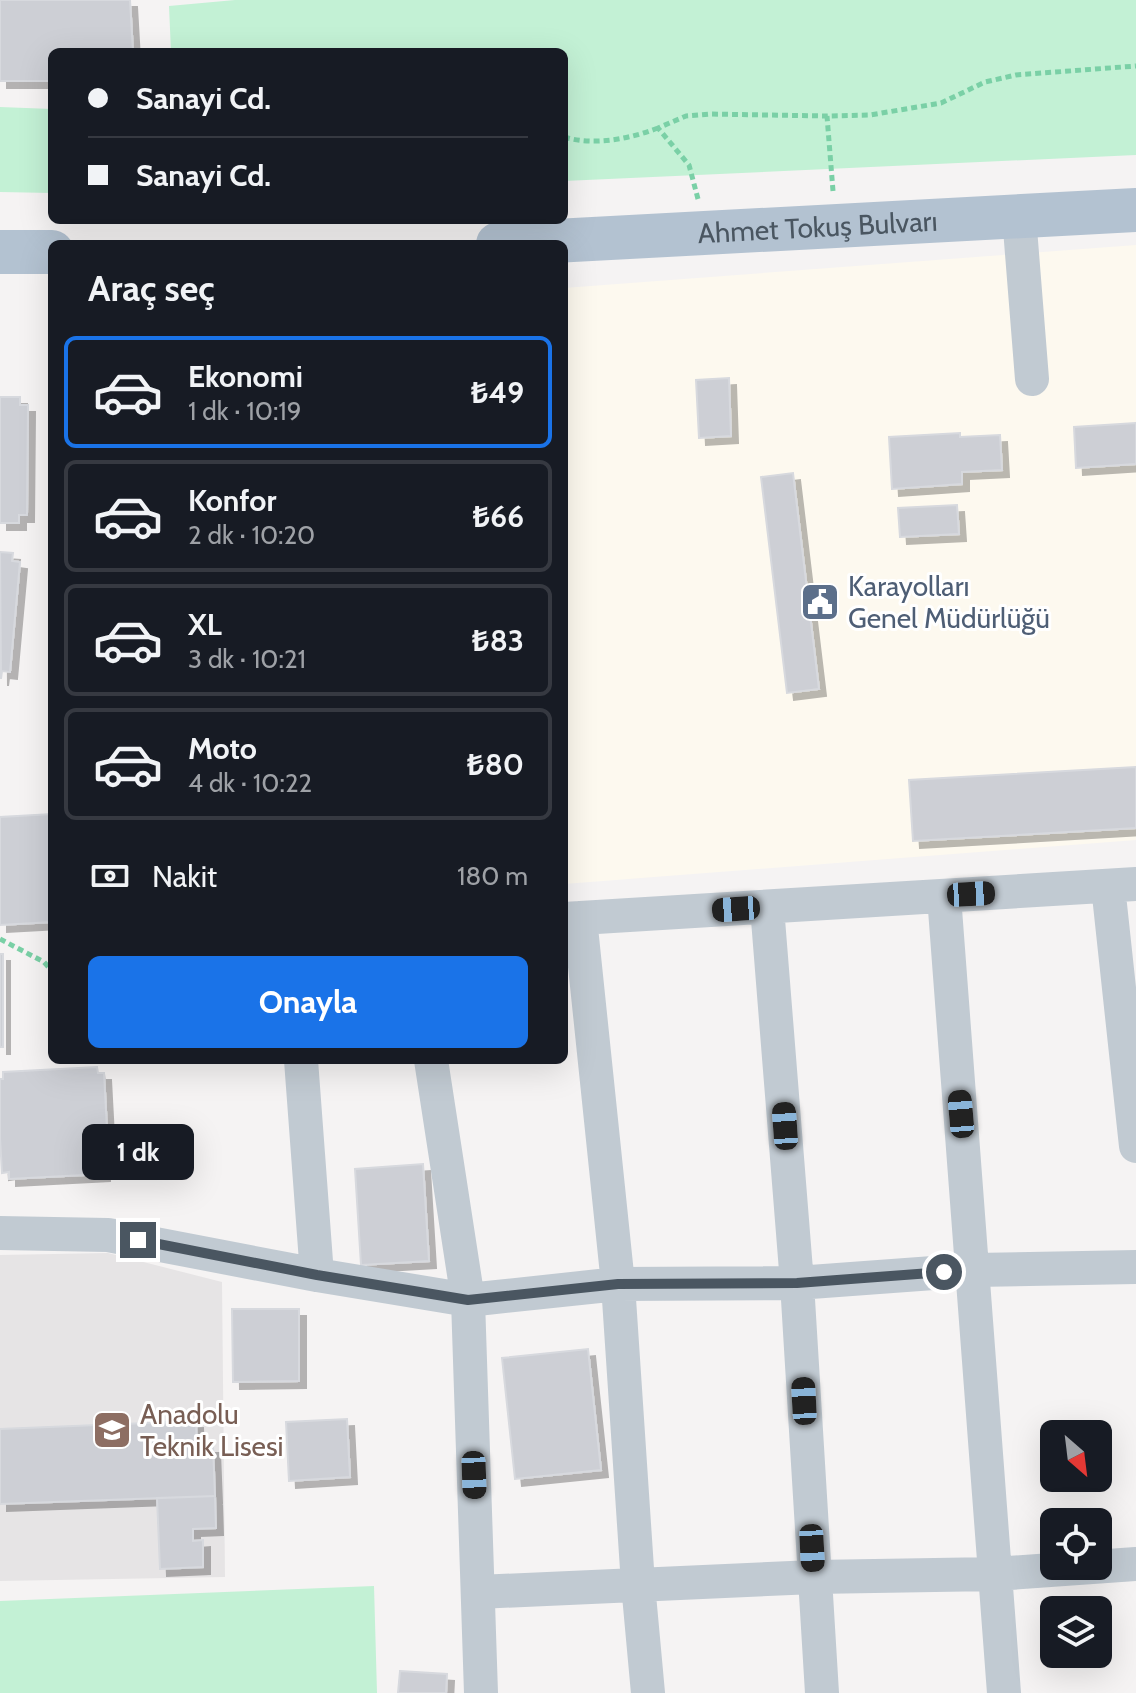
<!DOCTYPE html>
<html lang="tr">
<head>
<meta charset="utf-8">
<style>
	:root { --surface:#171b24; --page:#20242c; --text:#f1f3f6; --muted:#9ea1a6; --line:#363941; --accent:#1a73e8 }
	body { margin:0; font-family:Cabin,sans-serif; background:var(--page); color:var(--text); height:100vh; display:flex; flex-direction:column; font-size:30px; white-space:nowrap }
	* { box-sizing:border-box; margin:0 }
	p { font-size:26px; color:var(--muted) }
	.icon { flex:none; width:44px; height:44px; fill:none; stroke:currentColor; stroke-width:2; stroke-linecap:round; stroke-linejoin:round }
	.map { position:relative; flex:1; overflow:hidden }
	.panel { position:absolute; left:48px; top:240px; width:520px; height:824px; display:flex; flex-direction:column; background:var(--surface); border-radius:12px; box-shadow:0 8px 32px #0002 }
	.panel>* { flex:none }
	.guide { position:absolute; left:48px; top:48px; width:520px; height:176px; border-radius:12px; box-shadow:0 8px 32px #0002; display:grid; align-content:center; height:176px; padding:0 40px; background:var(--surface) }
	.needle { width:52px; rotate:152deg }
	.tools { position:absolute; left:1040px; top:1420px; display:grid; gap:16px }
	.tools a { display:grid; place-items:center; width:72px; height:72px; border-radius:12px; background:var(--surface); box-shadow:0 8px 32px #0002; font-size:40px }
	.end { position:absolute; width:36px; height:36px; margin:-18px; border:10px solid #4a5661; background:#fff; box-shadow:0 0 0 4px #fff }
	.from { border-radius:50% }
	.bubble { position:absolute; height:56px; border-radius:12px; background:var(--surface); box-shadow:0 8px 32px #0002; font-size:26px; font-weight:700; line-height:56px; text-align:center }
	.car { position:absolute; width:24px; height:48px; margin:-24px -12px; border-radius:10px; box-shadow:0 0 6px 2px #0007; background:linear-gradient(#222 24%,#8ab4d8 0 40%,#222 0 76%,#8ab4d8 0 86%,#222 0) }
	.guide b { display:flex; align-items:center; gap:28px; height:76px; font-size:30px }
	.guide b+b { border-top:2px solid var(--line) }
	.guide i { width:20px; height:20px; background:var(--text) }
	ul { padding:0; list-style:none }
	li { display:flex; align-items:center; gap:24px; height:112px; margin:0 16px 12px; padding:0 24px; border:4px solid var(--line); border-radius:12px }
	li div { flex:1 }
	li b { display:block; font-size:30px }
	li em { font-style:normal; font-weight:700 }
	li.current { border-color:var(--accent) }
	li>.icon { width:72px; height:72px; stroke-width:1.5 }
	h2 { padding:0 40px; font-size:36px; line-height:96px }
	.pay { display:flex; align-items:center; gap:20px; height:88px; padding:0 40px; font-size:30px }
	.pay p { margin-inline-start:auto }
	.action { display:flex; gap:16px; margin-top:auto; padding:16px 40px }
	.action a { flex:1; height:92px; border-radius:12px; background:var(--accent); color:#fff; font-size:32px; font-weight:700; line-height:92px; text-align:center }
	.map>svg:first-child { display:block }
</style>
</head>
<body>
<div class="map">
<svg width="1136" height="1693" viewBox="0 0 1136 1693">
	<defs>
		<filter id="shadow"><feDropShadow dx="7" dy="7" stdDeviation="0" flood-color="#0004"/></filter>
	</defs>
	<rect width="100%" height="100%" fill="#f5f3f3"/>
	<path fill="#fdf9ef" d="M1136,245V840L564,884V288Z"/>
	<path fill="#e6e4e5" d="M108,1253L222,1282L225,1577L0,1581V1255Z"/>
	<path fill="#c3f1d5" d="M235,0H1136V155L564,181V52H171L169,6Z
		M0,107L52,109V193L0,192Z
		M374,1586L377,1693H0V1601Z"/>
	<path fill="#cdcfd5" stroke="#d7d9de" stroke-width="2" filter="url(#shadow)" d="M0,0H130L133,52H52V81H0Z
		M729,378L731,436L699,438L696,380Z
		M0,397H20V405H28L27,515H19V523H0Z
		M1136,423V464L1076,468L1074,427Z
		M960,433V437L1000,435L1002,470L962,472V484L892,489L889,437Z
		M793,473L819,689L787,693L761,477Z
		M957,505L959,534L900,537L898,508Z
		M0,552L13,553L12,561L20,562L10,672L2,671L1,679Z
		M1136,767V828L913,841L909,780Z
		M52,814V922L0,925V817Z
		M0,954H3V1047H0Z
		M97,1067L98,1073H104L109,1167H103V1174L9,1179V1172L2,1173L0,1138V1079H3V1072Z
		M423,1164L429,1261L361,1265L355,1169Z
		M232,1309H299V1381L233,1382Z
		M588,1349L601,1470L515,1479L502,1358Z
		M347,1419L350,1477L289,1481L286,1422Z
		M196,1421L197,1446H213L215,1496L0,1504V1429Z
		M215,1496L216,1528L193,1529V1541L203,1540V1567L160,1569L157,1498Z
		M400,1671L447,1674L446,1693H398Z"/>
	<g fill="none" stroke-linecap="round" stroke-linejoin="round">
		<path stroke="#7ad0a6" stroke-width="5" stroke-dasharray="6 4" stroke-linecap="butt" d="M564,137C594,146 629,139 658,128
			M833,191L827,116L870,115L941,103L985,82L1016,75L1136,66
			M698,199L689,165L658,128L686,116L710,114L827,116
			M72,221L111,220
			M0,939L44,962L52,971"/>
		<path stroke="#c1cad2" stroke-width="34" d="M1019,216L1032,379
			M1108,886L1136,1146
			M944,896L1004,1693
			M767,907L797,1283L822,1693
			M580,918L618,1284L638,1584L648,1693
			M564,919L1136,884
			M301,1060L317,1275
			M431,1060L468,1300L481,1693
			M0,1233L108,1235L317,1275L468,1300L618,1284L797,1283L974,1270L1136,1267
			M478,1592L814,1577L995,1574L1136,1564"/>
		<g stroke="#b3c2d1" stroke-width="44">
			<path id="s1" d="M498,244L1136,210"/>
			<path d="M0,252H52"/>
		</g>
	</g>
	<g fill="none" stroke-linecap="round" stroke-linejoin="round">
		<path stroke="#4a5661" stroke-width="10" d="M138,1240L317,1275L468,1300L618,1284L797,1283L944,1272"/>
	</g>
	<defs>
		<g id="civic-square" transform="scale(2)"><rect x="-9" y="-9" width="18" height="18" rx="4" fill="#5c6f8a" stroke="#fff"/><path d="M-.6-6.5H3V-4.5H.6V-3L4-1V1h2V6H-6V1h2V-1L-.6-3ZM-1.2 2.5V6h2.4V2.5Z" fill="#fff"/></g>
		<g id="school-square" transform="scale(2)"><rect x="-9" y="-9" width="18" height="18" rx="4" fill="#8d6e63" stroke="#fff"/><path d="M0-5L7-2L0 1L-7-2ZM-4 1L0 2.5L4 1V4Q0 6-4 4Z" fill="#fff"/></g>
	</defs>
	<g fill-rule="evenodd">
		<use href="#civic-square" x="820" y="602"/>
		<use href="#school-square" x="112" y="1430"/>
	</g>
	<g text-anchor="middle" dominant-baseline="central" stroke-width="6" stroke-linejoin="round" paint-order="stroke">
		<g font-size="28" fill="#4a5661" stroke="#fff">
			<text stroke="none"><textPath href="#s1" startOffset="320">Ahmet Tokuş Bulvarı</textPath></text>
		</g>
		<g font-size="28" fill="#4e5e75" stroke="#fff" text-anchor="start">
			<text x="848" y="586">Karayolları<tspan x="848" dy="32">Genel Müdürlüğü</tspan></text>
		</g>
		<g font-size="28" fill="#785e54" stroke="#fff" text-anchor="start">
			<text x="140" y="1414">Anadolu<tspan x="140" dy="32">Teknik Lisesi</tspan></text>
		</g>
	</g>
</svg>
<div class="tools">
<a><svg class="needle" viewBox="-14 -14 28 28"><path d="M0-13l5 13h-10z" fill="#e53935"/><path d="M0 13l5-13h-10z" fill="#9ea1a6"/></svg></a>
<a><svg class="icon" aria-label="locate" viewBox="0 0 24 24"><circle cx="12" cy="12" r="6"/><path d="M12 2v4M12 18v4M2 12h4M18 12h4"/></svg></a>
<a><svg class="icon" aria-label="layers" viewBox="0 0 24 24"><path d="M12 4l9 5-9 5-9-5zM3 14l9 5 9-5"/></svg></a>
</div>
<i class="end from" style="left:944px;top:1272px"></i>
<i class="end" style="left:138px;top:1240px"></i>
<div class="bubble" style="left:82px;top:1124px;width:112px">1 dk</div>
<i class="car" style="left:971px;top:894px;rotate:87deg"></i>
<i class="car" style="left:736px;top:909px;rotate:266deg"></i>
<i class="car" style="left:961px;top:1114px;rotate:355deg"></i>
<i class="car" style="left:785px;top:1126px;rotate:356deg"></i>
<i class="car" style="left:804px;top:1401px;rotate:357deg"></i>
<i class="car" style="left:474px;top:1475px;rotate:178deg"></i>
<i class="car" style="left:812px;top:1548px;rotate:177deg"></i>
<div class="guide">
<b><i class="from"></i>Sanayi Cd.</b>
<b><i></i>Sanayi Cd.</b>
</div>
<section class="panel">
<h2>Araç seç</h2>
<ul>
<li class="current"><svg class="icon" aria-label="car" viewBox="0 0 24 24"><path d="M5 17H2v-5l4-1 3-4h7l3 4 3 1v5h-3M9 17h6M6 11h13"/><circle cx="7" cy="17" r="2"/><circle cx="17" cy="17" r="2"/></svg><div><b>Ekonomi</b><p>1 dk · 10:19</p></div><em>₺49</em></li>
<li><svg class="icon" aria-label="car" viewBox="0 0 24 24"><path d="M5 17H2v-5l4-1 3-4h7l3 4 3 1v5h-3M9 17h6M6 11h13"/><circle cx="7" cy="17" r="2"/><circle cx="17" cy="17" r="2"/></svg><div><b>Konfor</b><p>2 dk · 10:20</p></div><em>₺66</em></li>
<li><svg class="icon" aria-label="car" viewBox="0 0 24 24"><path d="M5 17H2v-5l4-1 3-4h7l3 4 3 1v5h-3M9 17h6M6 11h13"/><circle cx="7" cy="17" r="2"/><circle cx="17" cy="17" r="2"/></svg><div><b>XL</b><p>3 dk · 10:21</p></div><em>₺83</em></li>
<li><svg class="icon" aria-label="car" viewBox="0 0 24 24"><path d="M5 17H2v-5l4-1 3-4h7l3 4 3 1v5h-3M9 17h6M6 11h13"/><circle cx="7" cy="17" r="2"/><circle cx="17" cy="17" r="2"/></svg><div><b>Moto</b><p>4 dk · 10:22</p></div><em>₺80</em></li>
</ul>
<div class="pay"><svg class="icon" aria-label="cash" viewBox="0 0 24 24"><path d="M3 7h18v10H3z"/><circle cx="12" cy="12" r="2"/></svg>Nakit<p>180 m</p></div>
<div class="action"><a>Onayla</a></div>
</section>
</div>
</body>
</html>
